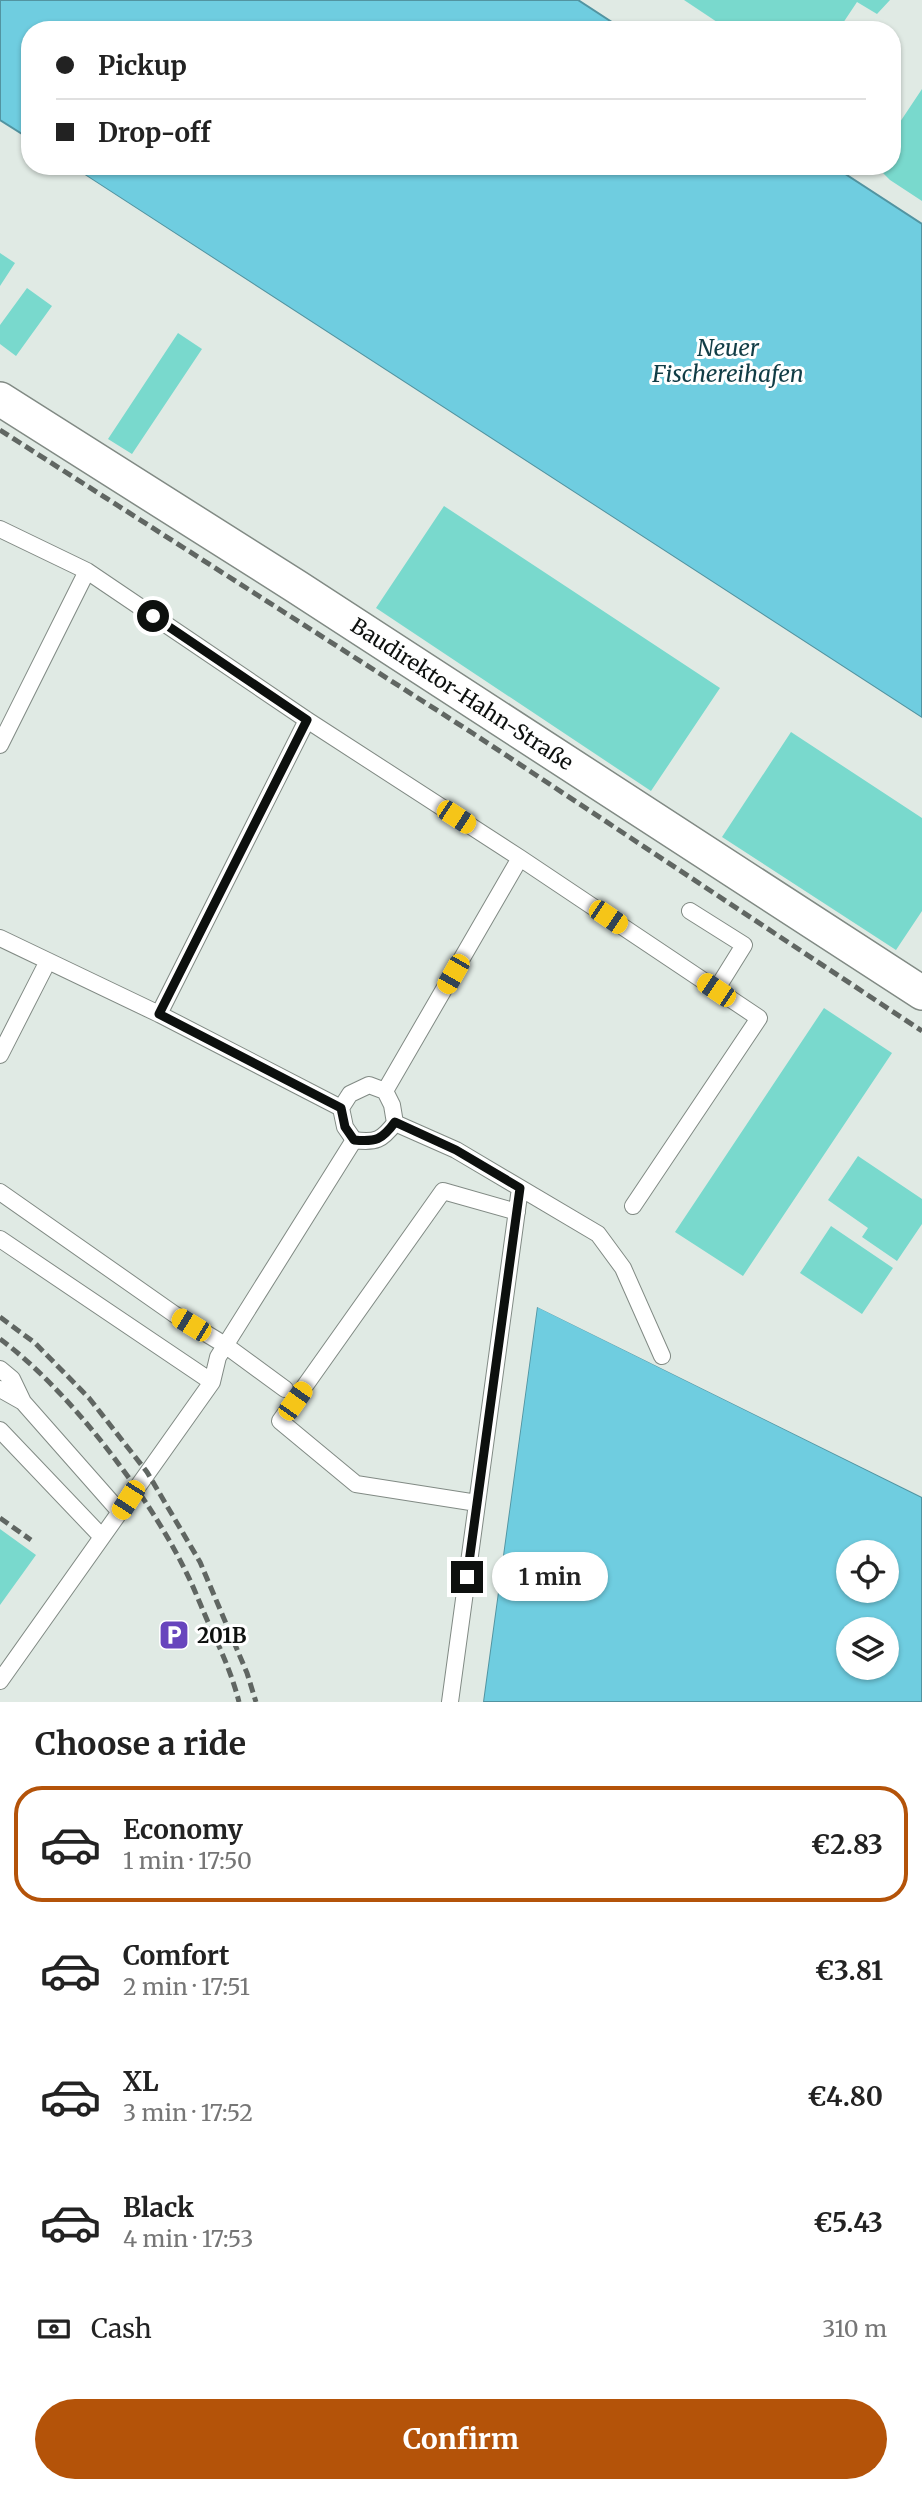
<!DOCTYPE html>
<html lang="en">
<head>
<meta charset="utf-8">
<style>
	:root { --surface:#fff; --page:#f2f2f2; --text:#222; --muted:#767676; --line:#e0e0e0; --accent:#b45309 }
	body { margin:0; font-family:Merriweather,serif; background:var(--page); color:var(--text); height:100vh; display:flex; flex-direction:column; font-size:26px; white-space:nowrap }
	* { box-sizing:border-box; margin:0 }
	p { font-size:23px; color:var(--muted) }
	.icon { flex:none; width:38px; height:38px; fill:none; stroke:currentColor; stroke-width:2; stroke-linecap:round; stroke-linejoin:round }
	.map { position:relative; height:1702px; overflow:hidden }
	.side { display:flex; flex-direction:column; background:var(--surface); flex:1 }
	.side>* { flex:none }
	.banner { position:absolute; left:21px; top:21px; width:880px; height:154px; border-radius:28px; box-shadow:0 2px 5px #0004; display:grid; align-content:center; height:154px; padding:0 35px; background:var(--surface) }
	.tools { position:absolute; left:836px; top:1540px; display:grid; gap:14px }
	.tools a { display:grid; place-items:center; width:63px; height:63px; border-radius:50%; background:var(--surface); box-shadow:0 2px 5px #0004; font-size:35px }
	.end { position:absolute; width:32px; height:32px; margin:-16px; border:9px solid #0d100e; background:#fff; box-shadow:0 0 0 4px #fff }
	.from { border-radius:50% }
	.bubble { position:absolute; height:49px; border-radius:24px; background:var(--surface); box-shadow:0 2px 5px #0004; font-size:23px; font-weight:700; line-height:49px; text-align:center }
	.car { position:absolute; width:21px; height:42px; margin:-21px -10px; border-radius:9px; box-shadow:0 0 5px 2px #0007; background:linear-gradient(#f5c518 24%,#345 0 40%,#f5c518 0 76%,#345 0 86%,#f5c518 0) }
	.banner b { display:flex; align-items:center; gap:24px; height:66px; font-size:26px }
	.banner b+b { border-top:2px solid var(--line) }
	.banner i { width:18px; height:18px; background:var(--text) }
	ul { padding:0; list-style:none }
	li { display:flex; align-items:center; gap:21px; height:116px; margin:0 14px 10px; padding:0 21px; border:4px solid transparent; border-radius:28px }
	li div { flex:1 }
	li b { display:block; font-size:26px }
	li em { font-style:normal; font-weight:700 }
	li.current { border-color:var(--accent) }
	li>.icon { width:63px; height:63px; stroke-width:1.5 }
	h2 { padding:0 35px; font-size:32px; line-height:84px }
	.pay { display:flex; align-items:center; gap:18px; height:77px; padding:0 35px; font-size:26px }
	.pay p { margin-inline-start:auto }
	.button { display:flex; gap:14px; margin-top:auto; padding:14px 35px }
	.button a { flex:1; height:80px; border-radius:42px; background:var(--accent); color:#fff; font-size:28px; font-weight:700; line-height:80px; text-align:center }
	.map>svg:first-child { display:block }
</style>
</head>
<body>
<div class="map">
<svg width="922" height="1702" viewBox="0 0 922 1702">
	<rect width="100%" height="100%" fill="#e0eae4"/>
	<path fill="#6fcde0" stroke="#5294a1" stroke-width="2" fill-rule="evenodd" d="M0,0H578L624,30H30V139L0,120Z
		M71,166H833L922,224V718Z
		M537,1306L922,1497V1702H483ZM849,1552H887V1591H849ZM849,1629H887V1668H849Z"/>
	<path fill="#e0eae4" d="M68,166H71L922,718V721Z
		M535,1303L922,1494V1497L537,1307L483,1702H479Z"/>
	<path fill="#79d9cd" d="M684,0H890L877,14L857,2L843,23L853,30H729Z
		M922,89V201L890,180L876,166H892V134Z
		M0,253L15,263L0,286Z
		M27,288L52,306L16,356L0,344V325Z
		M178,333L202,349L132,454L108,439Z
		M444,506L720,688L651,791L376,608Z
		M791,732L922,818V911L896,950L722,837Z
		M824,1008L892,1053L743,1276L675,1232Z
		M858,1156L922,1199V1224L897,1261L862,1237L868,1228L828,1200Z
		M831,1226L893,1268L862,1314L800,1273Z
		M0,1529L36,1555L0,1605Z"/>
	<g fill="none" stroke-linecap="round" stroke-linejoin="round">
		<g stroke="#818a84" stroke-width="18">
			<path id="service" d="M0,529L87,571L307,720L520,858L759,1018L633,1206
				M0,745L87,571
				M690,911L744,945L716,990
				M0,938L159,1014L341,1108
				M159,1014L307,720
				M0,1055L48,961
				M369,1085L385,1091L392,1105L395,1123C382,1140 376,1143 354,1140L345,1127L341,1108L350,1094Z
				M385,1091L520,858
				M395,1123L456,1150L598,1234L623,1268L662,1356
				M0,1192L174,1314L225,1345L285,1389
				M0,1239L212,1382
				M0,1369L12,1379L23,1402L120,1512
				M0,1389L23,1402
				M0,1430L102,1537
				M477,1503L356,1484L280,1421L443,1191L517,1212
				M0,1681L212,1382L218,1357L354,1140
				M450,1702L520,1188"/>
		</g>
		<g stroke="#818a84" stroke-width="36">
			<path id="minor" d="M0,399L297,587L922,993"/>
		</g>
		<use href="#service" stroke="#fff" stroke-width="16"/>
		<use href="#minor" stroke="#fff" stroke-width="33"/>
		<path stroke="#606662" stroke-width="5" stroke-dasharray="10 5" stroke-linecap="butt" d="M0,430L474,734L922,1031
			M0,1317L35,1343L89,1398L147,1472L200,1562L247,1673L256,1702
			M0,1339C67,1388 147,1493 184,1568C193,1585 200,1604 208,1622C220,1648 232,1674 239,1702
			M0,1518L31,1540"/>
	</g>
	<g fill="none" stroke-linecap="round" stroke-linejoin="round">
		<path stroke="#0d100e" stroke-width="9" d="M153,616L307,720L159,1014L341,1108L345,1127L354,1140C376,1142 382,1140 395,1122L456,1150L520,1188L467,1577"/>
	</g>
	<defs>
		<g id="parking-square" transform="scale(1.575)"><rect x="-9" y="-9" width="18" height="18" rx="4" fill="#6845bd" stroke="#fff"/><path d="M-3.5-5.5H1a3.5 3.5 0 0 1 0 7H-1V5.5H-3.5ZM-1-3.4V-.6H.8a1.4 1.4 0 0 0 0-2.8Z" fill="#fff"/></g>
	</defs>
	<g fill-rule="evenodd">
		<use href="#parking-square" x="174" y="1635"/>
	</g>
	<g text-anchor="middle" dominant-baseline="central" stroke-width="6" stroke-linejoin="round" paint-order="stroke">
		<g font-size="21" fill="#0d100e" stroke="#fff">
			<text transform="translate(462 694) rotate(33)">Baudirektor-Hahn-Straße</text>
		</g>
		<g font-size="21" font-weight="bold" fill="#0d100e" stroke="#fff" text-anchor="start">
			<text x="197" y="1635">201B</text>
		</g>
		<g font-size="23" font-style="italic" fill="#113d46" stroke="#fff">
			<text x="728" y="347">Neuer<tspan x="728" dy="26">Fischereihafen</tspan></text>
		</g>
	</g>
</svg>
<div class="tools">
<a><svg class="icon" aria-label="locate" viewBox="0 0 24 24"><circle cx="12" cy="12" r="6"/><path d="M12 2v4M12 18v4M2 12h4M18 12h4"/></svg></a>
<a><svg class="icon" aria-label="layers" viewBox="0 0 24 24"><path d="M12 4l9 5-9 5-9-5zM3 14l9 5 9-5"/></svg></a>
</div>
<i class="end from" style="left:153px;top:616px"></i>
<i class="end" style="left:467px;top:1577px"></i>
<div class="bubble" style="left:492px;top:1552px;width:116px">1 min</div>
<i class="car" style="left:456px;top:817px;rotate:123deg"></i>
<i class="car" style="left:608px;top:917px;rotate:124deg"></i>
<i class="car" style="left:453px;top:974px;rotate:210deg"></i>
<i class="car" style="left:716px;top:990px;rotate:304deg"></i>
<i class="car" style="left:191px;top:1325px;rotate:301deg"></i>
<i class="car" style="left:295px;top:1401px;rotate:35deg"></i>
<i class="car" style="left:128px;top:1500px;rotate:213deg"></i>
<div class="banner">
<b><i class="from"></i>Pickup</b>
<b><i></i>Drop-off</b>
</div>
</div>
<section class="side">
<h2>Choose a ride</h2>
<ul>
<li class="current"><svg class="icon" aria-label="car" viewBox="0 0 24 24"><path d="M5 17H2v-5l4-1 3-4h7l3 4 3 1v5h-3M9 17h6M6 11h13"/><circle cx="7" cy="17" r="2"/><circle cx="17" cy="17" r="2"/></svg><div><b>Economy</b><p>1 min · 17:50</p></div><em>€2.83</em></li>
<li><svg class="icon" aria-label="car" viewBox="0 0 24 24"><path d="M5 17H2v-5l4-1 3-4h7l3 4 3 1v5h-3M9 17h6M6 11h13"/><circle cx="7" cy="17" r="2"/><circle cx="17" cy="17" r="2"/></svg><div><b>Comfort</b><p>2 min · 17:51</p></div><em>€3.81</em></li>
<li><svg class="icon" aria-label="car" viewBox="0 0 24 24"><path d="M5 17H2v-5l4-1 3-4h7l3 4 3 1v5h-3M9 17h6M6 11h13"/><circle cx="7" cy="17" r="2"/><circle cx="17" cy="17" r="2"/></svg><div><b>XL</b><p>3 min · 17:52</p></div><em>€4.80</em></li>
<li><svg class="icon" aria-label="car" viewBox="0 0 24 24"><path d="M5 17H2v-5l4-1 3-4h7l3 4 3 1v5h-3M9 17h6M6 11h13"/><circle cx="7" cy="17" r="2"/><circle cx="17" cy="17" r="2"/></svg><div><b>Black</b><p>4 min · 17:53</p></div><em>€5.43</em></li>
</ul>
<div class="pay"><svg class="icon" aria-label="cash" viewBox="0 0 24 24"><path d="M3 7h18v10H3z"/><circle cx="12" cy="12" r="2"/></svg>Cash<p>310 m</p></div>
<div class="button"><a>Confirm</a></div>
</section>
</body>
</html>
